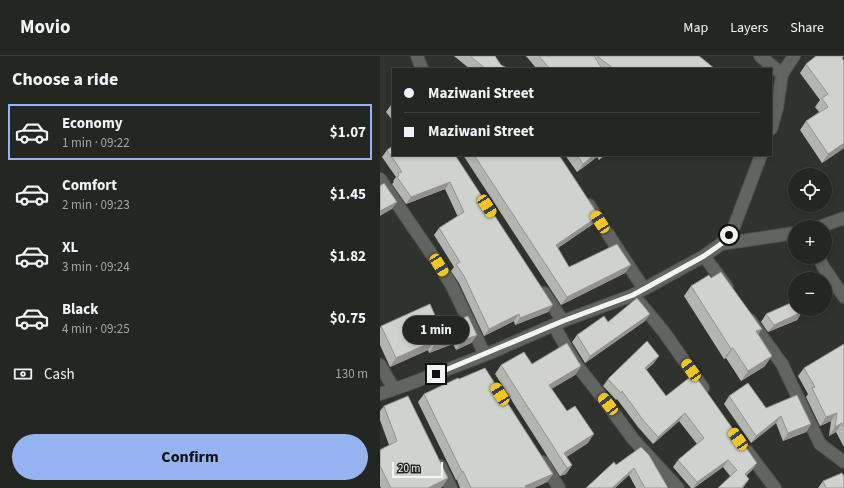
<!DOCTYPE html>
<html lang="en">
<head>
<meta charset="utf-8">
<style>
	:root { --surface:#242622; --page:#2c2e2a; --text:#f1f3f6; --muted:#a3a5a5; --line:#414340; --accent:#95b2f1 }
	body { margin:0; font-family:"Source Sans 3",sans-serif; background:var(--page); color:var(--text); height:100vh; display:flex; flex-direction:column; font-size:15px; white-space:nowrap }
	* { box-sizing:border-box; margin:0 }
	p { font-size:13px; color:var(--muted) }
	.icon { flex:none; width:22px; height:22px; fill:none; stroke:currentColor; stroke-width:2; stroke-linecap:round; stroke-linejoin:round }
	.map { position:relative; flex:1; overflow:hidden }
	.side { display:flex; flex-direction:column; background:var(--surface); width:380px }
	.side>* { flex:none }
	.banner { position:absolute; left:12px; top:12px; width:380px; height:88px; border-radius:0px; box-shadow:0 2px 6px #0003,0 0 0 1px var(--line); display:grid; align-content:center; height:88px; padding:0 12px; background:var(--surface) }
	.buttons { position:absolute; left:408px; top:112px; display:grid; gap:8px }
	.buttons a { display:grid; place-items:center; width:44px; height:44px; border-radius:50%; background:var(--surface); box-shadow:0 2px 6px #0003,0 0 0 1px var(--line); font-size:20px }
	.scale { position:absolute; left:12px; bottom:10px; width:51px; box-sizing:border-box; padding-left:4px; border:2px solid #f3f5f2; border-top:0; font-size:11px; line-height:14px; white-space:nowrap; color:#f3f5f2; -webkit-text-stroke:3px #262824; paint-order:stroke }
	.end { position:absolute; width:18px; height:18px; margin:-9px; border:5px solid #f3f5f2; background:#111; box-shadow:0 0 0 2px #111 }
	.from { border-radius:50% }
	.bubble { position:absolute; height:28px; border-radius:14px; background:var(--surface); box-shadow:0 2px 6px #0003,0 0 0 1px var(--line); font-size:13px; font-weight:700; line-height:28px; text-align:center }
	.car { position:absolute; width:12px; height:24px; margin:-12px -6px; border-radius:5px; box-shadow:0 0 3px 1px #0007; background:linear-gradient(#f5c518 24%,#345 0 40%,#f5c518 0 76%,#345 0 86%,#f5c518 0) }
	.banner b { display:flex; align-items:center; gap:14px; height:38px; font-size:15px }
	.banner b+b { border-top:1px solid var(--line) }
	.banner i { width:10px; height:10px; background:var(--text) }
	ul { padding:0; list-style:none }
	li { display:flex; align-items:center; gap:12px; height:56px; margin:0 8px 6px; padding:0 4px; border:2px solid transparent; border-radius:0px }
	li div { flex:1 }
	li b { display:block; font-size:15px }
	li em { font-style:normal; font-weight:700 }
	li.active { border-color:var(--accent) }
	li>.icon { width:36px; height:36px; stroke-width:1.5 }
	h2 { padding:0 12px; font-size:18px; line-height:48px }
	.pay { display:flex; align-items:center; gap:10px; height:44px; padding:0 12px; font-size:15px }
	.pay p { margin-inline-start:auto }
	.action { display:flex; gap:8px; margin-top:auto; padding:8px 12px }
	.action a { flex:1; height:46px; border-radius:24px; background:var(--accent); color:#111; font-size:16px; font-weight:700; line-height:46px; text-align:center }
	header { display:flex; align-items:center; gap:24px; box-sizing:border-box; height:56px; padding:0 20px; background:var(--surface); border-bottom:1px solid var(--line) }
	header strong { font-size:19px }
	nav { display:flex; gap:22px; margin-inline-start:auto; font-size:14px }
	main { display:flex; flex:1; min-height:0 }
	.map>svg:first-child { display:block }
</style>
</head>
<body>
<header>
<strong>Movio</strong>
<nav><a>Map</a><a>Layers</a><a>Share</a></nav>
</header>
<main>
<section class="side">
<h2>Choose a ride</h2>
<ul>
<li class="active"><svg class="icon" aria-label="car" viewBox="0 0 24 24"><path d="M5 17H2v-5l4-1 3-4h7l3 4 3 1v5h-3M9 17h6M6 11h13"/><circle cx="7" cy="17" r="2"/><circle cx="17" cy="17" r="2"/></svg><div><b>Economy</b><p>1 min · 09:22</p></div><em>$1.07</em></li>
<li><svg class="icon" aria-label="car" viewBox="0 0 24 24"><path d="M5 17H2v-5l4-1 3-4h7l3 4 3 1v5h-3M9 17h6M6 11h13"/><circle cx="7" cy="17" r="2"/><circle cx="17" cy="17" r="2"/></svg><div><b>Comfort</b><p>2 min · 09:23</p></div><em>$1.45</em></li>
<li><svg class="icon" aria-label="car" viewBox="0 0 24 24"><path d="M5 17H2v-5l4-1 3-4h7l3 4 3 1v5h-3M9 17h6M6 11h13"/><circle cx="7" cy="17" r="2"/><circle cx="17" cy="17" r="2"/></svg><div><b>XL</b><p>3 min · 09:24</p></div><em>$1.82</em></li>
<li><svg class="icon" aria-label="car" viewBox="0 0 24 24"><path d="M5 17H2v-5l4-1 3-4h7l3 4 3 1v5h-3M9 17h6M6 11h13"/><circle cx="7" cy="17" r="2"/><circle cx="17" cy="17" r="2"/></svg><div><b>Black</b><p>4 min · 09:25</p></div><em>$0.75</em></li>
</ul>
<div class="pay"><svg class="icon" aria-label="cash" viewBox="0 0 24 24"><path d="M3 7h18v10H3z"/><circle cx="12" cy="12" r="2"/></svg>Cash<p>130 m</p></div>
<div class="action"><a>Confirm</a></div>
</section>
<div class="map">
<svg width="464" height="432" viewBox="0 0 464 432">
	<rect width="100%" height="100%" fill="#30322e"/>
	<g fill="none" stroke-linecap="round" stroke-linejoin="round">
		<g stroke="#4d4f4b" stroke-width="14">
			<path id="minor" d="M37,0L42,13
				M380,0L402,18
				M391,73L397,52L402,18L414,0
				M0,123L59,209L72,230L105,299
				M209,149L264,233
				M439,171L464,162
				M341,188L415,177
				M324,200L347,231
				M438,201L444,212L464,241
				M164,237L183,265
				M260,247L284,276L323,332
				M370,264L402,308L440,388L464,406
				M174,270L196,308L228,349L253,383L298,432
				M0,309L14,333
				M0,338L29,328L105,299L183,265L253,239L324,200L341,188L354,171L381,99
				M367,395L395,432
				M163,406L179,432
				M60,410L71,432"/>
		</g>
		<use href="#minor" stroke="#62645f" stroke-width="12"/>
	</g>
	<path fill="#b3b5b0" d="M74,0H112L121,9L127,13H90Z
		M146,0H319L335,13H157Z
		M463,4L464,92L442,107L420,74L426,65L439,56L435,51L440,44L420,17L426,8Z
		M13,47V65L6,56L11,49Z
		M7,94L75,99L168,256L135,269L134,265L104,280L79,227L71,215L74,211L54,179L59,172L78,161L65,133L26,148L12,128L14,126L13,125L16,121L2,101Z
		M83,99H179L213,168L178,192L189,211L245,217L181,249Z
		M185,99H225L219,104L217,101L197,116Z
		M331,222L378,278L385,310L361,325L346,302L344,303L304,240L311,230Z
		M422,256L417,264L388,276L381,266L386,258Z
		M265,265L205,307L192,286L197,279L228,266Z
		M1,270L60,271L97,279L91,287L76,294L73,288L49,297L48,294L10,311L0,289V272Z
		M464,288V391L456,376L449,380L451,365L440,370L426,341L428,338L418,320L424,312Z
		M274,307L266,314L286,340L377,407L372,414L366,420L369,423L363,432L350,420L343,411L314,432H311L293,411L298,404L317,388L299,365L273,388L258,371L237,343L236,344L223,330L228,323Z
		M152,308L201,310L195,319L171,333L208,387L186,401L192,409L186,418L180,420L115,318L121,309Z
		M79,323L173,418L167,426L154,432H80L77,424H76L38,346L44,338Z
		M349,340L386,352L431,368L426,376L403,385L396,367L371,387L344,348Z
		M4,350L68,422L62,431L60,432H1L0,430V394L9,389L0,364V355Z
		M261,391L288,432H256L249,419L235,432H206Z
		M443,425L464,432H438Z"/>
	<path fill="#929390" d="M464,87V92L442,107L448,98Z
		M214,99H218L217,101L197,116L203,108Z
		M222,99H225L219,104Z
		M70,126L65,133L26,148L31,141Z
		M17,146L12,153L0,160V155Z
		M219,160L213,168L170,197L176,189Z
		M251,209L245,217L181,249L187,241Z
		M173,249L168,256L135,269L140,262Z
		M422,256L417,264L388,276L394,269Z
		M139,258L134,265L104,280L109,273Z
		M270,258L265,265L205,307L210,300Z
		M382,273L375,283L376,275Z
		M79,279L73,288L49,297L55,288Z
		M97,279L91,287L76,294L82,285Z
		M54,285L48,294L10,311L16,302Z
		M353,292L346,302L344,303L351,293Z
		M279,300L274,307L259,319L265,312Z
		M392,300L385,310L361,325L368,315Z
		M201,310L195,319L163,338L169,329Z
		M305,357L299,365L273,388L278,381Z
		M457,357L451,365L440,370L446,361Z
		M401,360L396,367L371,387L376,380Z
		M462,367L456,376L449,380L455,371Z
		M431,368L426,376L403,385L408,377Z
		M214,378L208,387L182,404L184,397Z
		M348,404L343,411L313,432L317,426Z
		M377,407L372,414L360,426L365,418Z
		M192,409L186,418L180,420L187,412Z
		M254,412L249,419L235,432H232Z
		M83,415L77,424H76L82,416Z
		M173,418L167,426L154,432H143L145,430Z
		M68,422L62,431L60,432H48Z
		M369,423L364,430L363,432H361Z"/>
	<path fill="#d0d2cd" stroke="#929390" d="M90,0H115L121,9L127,12V13H106Z
		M159,0H214L222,13H170Z
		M217,0H319L335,13H234Z
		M436,0H464L462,2L464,5V87L448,98L426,65L448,51L442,42L448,38L426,8Z
		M13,90V99H75L173,249L140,262L139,258L109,273L84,220L76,208L80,206L59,172L84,156L70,126L31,141L17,121L19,120L18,117L22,116L7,94Z
		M94,99H179L219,160L176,189L189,211L237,188L251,209L187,241Z
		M197,99H214L203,108Z
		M4,127L17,146L0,155V130Z
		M341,216L382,273L376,275L392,300L368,315L353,292L351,293L311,230L329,219L331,222Z
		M257,242L270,258L210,300L197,279L224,260L228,266Z
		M415,245V253H420L422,256L394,269L386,258Z
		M50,248L60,271L88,260L97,279L82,285L79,279L55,288L54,285L16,302L1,270Z
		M267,285L279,300L265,312L286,340L314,318L377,407L365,418L369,423L362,431L363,432H338L357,414L348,404L317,426L298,404L324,382L305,357L278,381L263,364L242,335L241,337L228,323Z
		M187,287L201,310L169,329L187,355L195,350L214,378L184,397L192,409L187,412L121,309L144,296L152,308Z
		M464,288V371L462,367L455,371L457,357L446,361L432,332L435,331L424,312Z
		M105,312L173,418L145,430L146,432H91L83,415L82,416L44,338L78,322L79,323Z
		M368,327L386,352L417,339L431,368L408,377L401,360L376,380L349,340Z
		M28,340L68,422L48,432H11L0,410V394L17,385L4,350Z
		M261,391L269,399L288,432H265L254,412L232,432H206L234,406L236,409Z
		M462,417L464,421V432H446L443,425Z"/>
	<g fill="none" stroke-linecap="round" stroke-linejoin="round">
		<path stroke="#f3f5f2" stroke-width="5" d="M56,318L183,265L253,239L324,200L341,188L349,179"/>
	</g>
</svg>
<div class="buttons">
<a><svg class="icon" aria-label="locate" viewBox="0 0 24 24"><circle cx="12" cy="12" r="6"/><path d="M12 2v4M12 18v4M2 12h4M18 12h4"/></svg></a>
<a>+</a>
<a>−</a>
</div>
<div class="scale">20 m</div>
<i class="end from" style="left:349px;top:179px"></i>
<i class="end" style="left:56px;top:318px"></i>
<div class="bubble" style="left:23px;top:260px;width:66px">1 min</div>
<i class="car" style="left:107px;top:150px;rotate:147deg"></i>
<i class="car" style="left:220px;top:166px;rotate:327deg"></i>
<i class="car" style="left:59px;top:209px;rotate:149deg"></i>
<i class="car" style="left:311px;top:314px;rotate:325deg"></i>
<i class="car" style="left:120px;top:338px;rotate:327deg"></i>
<i class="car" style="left:228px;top:348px;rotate:322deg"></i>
<i class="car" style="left:358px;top:383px;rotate:325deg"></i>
<div class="banner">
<b><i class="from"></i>Maziwani Street</b>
<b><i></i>Maziwani Street</b>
</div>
</div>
</main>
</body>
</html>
